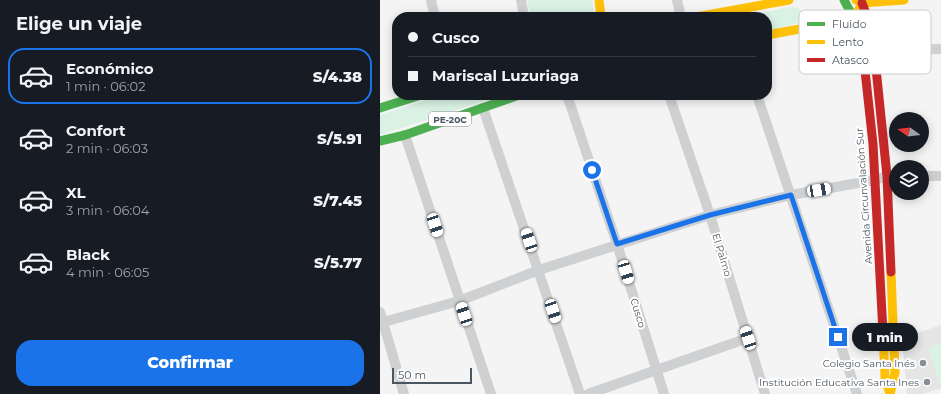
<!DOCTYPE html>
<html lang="es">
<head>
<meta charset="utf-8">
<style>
	:root { --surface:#171b24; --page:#242831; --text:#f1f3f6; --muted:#9ea1a6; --line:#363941; --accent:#1a73e8 }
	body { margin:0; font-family:Montserrat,sans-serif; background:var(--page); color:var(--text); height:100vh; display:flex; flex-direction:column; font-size:15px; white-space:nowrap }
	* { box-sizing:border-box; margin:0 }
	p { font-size:13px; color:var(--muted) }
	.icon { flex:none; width:22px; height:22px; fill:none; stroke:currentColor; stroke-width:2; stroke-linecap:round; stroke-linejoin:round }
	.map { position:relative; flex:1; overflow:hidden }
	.details { display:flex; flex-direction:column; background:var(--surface); width:380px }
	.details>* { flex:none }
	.hud { position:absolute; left:12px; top:12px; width:380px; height:88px; border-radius:16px; box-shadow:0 2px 10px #0003; display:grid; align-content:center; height:88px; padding:0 16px; background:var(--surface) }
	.needle { width:26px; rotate:285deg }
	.controls { position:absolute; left:509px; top:112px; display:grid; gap:8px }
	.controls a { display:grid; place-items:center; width:40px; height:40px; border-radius:50%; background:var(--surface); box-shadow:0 2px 10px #0003; font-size:20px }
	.scale { position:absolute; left:12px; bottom:10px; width:80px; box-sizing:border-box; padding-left:4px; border:2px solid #4a5661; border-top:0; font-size:11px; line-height:14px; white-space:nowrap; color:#4a5661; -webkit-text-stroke:3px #fff; paint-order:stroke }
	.end { position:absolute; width:18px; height:18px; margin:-9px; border:5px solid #1a73e8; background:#fff; box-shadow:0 0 0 2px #fff }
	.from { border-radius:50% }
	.bubble { position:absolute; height:28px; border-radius:14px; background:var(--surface); box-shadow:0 2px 10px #0003; font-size:13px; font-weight:800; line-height:28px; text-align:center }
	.car { position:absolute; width:12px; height:24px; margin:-12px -6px; border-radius:5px; box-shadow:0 0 3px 1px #0007; background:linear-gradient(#fff 24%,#345 0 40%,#fff 0 76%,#345 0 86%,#fff 0) }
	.hud b { display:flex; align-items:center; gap:14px; height:38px; font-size:15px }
	.hud b+b { border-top:1px solid var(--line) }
	.hud i { width:10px; height:10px; background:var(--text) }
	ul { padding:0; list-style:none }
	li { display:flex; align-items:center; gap:12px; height:56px; margin:0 8px 6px; padding:0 8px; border:2px solid transparent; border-radius:16px }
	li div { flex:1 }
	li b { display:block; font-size:15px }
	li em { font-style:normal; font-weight:800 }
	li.active { border-color:var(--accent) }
	li>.icon { width:36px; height:36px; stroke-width:1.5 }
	h2 { padding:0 16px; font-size:18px; line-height:48px }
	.button { display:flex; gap:8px; margin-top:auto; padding:8px 16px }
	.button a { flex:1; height:46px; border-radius:16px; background:var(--accent); color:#fff; font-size:16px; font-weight:800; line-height:46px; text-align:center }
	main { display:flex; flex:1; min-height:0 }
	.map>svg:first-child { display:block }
</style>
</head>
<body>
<main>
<section class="details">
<h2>Elige un viaje</h2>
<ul>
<li class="active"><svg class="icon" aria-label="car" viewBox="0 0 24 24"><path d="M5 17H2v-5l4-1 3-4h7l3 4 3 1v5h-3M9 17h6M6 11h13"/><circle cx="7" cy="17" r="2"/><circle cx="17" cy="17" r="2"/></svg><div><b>Económico</b><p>1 min · 06:02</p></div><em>S/4.38</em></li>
<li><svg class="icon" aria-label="car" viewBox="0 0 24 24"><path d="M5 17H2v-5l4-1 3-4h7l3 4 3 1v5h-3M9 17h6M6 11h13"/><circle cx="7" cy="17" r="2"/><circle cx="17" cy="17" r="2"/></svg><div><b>Confort</b><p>2 min · 06:03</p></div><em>S/5.91</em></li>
<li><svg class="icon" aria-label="car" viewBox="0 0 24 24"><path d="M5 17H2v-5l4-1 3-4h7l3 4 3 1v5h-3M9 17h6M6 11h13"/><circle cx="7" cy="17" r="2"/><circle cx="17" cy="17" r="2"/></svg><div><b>XL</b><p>3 min · 06:04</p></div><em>S/7.45</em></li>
<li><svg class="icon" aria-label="car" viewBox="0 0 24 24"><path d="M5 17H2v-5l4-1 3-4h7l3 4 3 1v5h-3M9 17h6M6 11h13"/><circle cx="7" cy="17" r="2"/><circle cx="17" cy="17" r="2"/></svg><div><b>Black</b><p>4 min · 06:05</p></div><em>S/5.77</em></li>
</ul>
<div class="button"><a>Confirmar</a></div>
</section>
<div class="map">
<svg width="561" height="394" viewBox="0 0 561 394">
	<rect width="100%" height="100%" fill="#f4f4f4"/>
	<path fill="#e6e5e6" d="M561,325V388L543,394H527L522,338Z"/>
	<path fill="#d9f2e3" d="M147,0H212L215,17H151Z
		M409,7L419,8L423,14L421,22L387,32V17H361Z
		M61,95H122L0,135V115Z
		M561,343V382L559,383L548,348Z"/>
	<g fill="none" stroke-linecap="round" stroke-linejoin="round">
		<path stroke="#ced0d2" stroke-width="10" d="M51,0L55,17
			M141,0L144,17
			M297,0L301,17
			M526,50L561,49
			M187,95L237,244L284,394
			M289,95L330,215L385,394
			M377,95L477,394
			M103,108L200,394
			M25,135L111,394
			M542,176H561
			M0,312L24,394
			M0,323L79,301L159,270L330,215L411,195L495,180L507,176H516
			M208,394L368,338"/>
		<path stroke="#4caf50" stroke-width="9" d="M464,0L474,19
			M0,108L41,95
			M0,141L25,135L139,95"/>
		<path stroke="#ffc107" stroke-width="9" d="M219,0L221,17
			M476,0L482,3L524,0
			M316,17L409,0
			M387,35L474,19L482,3
			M503,333L505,377L509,391
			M510,394L515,373L511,272"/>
		<path stroke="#c62828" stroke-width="9" d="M482,3L492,29L507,176L511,272
			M474,19L481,34L493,144L503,333"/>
	</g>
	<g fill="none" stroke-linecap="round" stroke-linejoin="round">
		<path stroke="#1a73e8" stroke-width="5" d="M212,170L237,244L330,215L411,195L458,337"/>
	</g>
	<g fill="#868d94" stroke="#fff" stroke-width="1.5">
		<circle cx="543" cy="363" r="4"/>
		<circle cx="547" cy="382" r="4"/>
	</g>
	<g text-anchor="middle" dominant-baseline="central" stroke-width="4" stroke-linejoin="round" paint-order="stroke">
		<rect fill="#fff" stroke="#808990" stroke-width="1" x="49" y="112" width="42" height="14" rx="3"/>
		<g font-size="9" font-weight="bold" fill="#4a5661">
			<text x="70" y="119">PE-20C</text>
		</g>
		<g font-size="10" fill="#4a5661" stroke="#fff">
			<text transform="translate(484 196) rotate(-94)">Avenida Circunvalación Sur</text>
			<text transform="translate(342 255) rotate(73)">El Palmo</text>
			<text transform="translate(258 313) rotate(73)">Cusco</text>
		</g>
		<g font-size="10" fill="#4a5661" stroke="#fff" text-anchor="end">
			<text x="535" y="363">Colegio Santa Inés</text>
			<text x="539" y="382">Institución Educativa Santa Ines</text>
		</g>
	</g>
	<rect x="419" y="10" width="132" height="64" rx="6" fill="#fff" stroke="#c9ccd0" stroke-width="1"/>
	<rect x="427" y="22" width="18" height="4" fill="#4caf50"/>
	<rect x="427" y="40" width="18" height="4" fill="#ffc107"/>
	<rect x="427" y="58" width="18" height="4" fill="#c62828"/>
	<g font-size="11" fill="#4a5661">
		<text x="452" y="28">Fluido</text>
		<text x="452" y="46">Lento</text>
		<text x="452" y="64">Atasco</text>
	</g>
</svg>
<div class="controls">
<a><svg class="needle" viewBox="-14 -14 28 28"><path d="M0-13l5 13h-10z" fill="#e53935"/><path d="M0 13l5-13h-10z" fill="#9ea1a6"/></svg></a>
<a><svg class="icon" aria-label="layers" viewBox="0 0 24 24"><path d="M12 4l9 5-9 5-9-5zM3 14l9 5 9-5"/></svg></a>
</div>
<div class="scale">50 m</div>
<i class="end from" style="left:212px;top:170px"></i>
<i class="end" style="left:458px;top:337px"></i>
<div class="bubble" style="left:472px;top:323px;width:66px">1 min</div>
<i class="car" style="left:439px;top:190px;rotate:80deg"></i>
<i class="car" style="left:55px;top:225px;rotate:162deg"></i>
<i class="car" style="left:149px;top:240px;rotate:341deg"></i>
<i class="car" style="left:246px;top:272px;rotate:163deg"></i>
<i class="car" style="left:173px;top:311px;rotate:162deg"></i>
<i class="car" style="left:84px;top:314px;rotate:342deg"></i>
<i class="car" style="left:368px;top:338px;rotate:342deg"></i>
<div class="hud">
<b><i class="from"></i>Cusco</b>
<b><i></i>Mariscal Luzuriaga</b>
</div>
</div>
</main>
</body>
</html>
